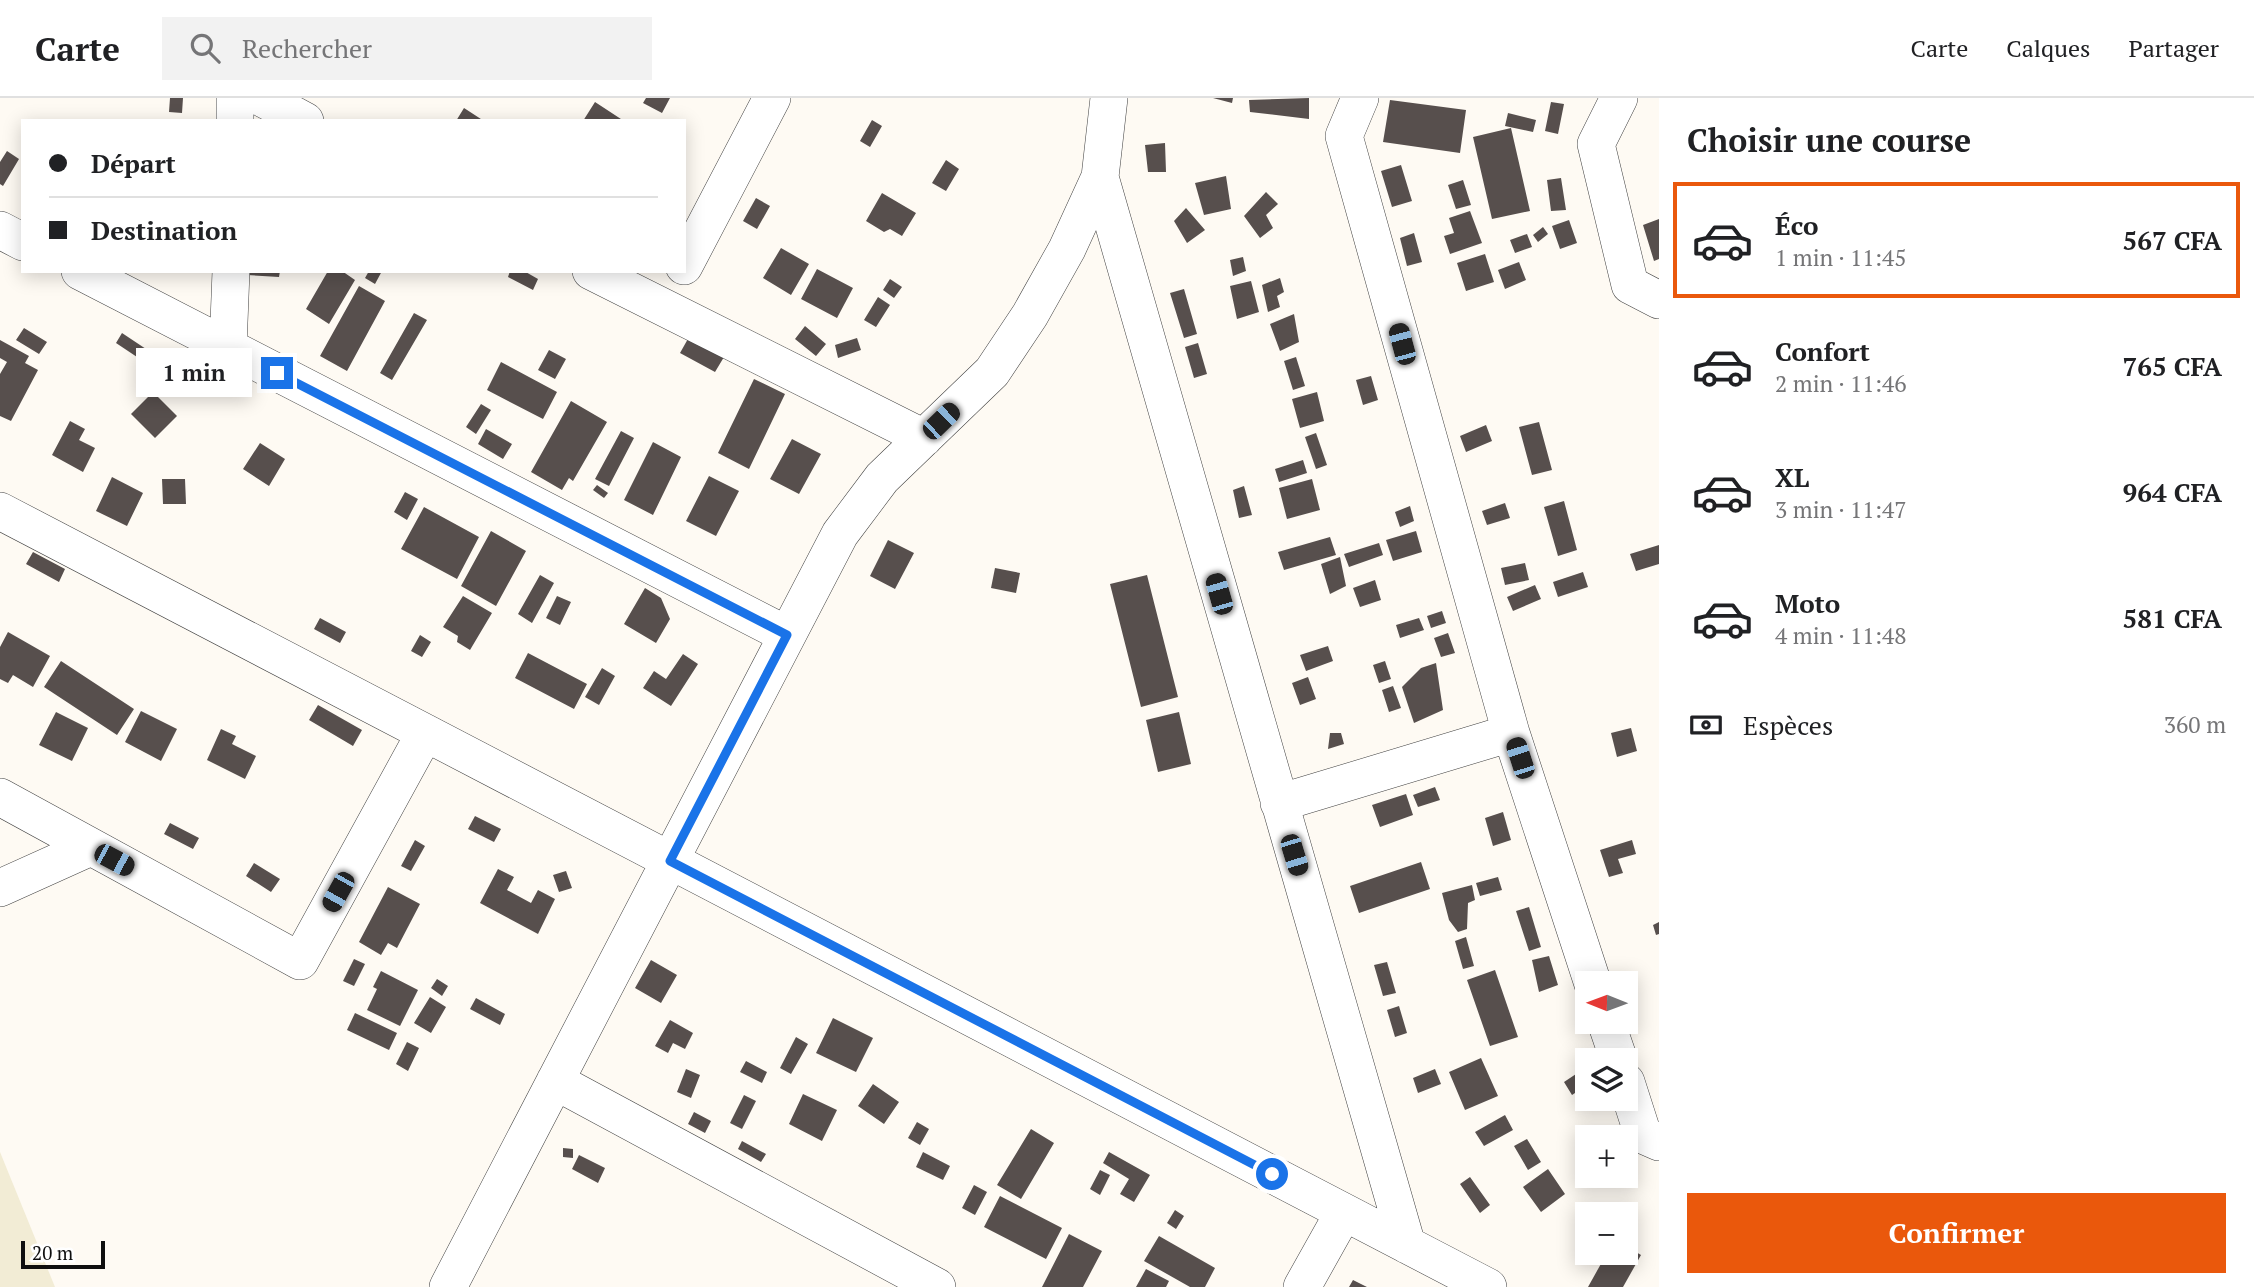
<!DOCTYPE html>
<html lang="fr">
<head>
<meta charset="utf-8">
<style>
	:root { --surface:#fff; --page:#f2f2f2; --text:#202124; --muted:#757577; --line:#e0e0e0; --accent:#ea580c }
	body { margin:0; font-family:"PT Serif",serif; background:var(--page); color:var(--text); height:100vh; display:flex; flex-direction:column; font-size:26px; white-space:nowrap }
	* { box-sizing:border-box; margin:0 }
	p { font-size:23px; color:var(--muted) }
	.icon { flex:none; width:38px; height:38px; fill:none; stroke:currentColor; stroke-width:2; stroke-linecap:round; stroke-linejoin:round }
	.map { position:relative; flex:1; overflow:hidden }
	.drawer { display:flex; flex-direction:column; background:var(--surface); width:595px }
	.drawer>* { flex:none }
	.top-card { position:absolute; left:21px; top:21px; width:665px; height:154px; border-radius:0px; box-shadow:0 4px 18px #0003; display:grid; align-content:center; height:154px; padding:0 28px; background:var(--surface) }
	.needle { width:46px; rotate:271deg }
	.controls { position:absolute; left:1575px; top:873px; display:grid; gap:14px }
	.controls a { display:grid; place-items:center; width:63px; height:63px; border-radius:0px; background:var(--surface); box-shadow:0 4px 18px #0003; font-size:35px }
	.scale { position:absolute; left:21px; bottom:18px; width:84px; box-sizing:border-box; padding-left:7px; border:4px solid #0f0f0f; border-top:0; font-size:19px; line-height:24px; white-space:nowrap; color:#0f0f0f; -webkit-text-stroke:5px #fff; paint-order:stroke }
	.end { position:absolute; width:32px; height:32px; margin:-16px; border:9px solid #1a73e8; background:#fff; box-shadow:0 0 0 4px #fff }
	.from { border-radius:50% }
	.bubble { position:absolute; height:49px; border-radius:0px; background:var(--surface); box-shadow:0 4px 18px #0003; font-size:23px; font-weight:700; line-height:49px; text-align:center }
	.car { position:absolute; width:21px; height:42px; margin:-21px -10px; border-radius:9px; box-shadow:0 0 5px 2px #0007; background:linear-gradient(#222 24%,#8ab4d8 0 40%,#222 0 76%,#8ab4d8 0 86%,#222 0) }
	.top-card b { display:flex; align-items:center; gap:24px; height:66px; font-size:26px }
	.top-card b+b { border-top:2px solid var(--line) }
	.top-card i { width:18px; height:18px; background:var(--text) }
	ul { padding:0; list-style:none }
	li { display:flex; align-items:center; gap:21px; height:116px; margin:0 14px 10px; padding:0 14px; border:4px solid transparent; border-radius:0px }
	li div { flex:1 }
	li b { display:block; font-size:26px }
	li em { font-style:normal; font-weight:700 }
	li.current { border-color:var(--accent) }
	li>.icon { width:63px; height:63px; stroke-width:1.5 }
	h2 { padding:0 28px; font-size:32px; line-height:84px }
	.pay { display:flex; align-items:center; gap:18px; height:77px; padding:0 28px; font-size:26px }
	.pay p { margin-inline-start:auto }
	.button { display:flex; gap:14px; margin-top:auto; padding:14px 28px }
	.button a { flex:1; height:80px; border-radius:0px; background:var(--accent); color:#fff; font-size:28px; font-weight:700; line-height:80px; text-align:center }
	header { display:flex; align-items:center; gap:42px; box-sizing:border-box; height:98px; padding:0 35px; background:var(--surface); border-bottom:2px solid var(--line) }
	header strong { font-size:33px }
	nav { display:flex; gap:38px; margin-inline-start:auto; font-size:24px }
	.search { width:490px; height:63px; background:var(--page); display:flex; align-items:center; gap:18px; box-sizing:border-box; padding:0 24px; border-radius:0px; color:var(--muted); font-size:26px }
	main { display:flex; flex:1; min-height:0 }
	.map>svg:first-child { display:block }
</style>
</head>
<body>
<header>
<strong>Carte</strong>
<div class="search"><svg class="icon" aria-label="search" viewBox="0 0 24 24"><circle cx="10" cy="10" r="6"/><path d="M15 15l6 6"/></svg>Rechercher</div>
<nav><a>Carte</a><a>Calques</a><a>Partager</a></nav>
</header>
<main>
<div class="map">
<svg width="1659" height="1189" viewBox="0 0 1659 1189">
	<rect width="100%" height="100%" fill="#fefaf3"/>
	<path fill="#f2ecd5" d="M0,1054L55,1189H0Z"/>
	<path fill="#574f4d" d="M170,0H183L182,15L169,14Z
		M646,0H670L662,15L643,5Z
		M1213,0H1233L1232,5Z
		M1309,0V21L1250,14L1249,2Z
		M1390,2L1466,12L1460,55L1383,44Z
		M595,4L624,23H583Z
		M1551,4L1564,6L1558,36L1545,33Z
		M464,10L484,23H456Z
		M1508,15L1536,22L1533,34L1505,28Z
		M872,22L882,28L870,49L860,43Z
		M1511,30L1530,113L1492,121L1473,39Z
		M1165,45L1166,74H1148L1145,47Z
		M7,53L19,61L3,88L0,86V64Z
		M946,62L959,71L946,93L932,85Z
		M1401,67L1412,103L1392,109L1381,73Z
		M1226,78L1231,111L1204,117L1195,85Z
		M1561,80L1566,112L1551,113L1547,82Z
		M1463,82L1471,107L1456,111L1448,87Z
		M1266,94L1278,106L1266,117L1273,130L1260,140L1244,118Z
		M882,95L916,115L902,138L890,131L884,134L866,123Z
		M756,100L770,108L757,131L743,123Z
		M1186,110L1205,132L1187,145L1174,123Z
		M1470,113L1482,145L1450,156L1444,138L1454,135L1449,120Z
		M1659,121V161L1654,163L1643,127Z
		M1569,122L1577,145L1560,151L1552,128Z
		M1543,129L1548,136L1538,144L1533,137Z
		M1414,135L1422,164L1407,168L1400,140Z
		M1527,136L1532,149L1515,155L1510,142Z
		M781,150L809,166L791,197L763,180Z
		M1485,156L1494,184L1466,193L1457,165Z
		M1243,159L1246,173L1233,178L1230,162Z
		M1519,164L1526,182L1505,191L1498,172Z
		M817,171L853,190L837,220L801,201Z
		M247,173H280L279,179L247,177Z
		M328,173H342L355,182L329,226L306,211Z
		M369,173H382L375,186L365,180Z
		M510,173H524L538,181L533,192L508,179Z
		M1280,180L1284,194L1277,198L1280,209L1268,214L1262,187Z
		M890,181L902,189L894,200L883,192Z
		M1251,183L1259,214L1237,221L1230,188Z
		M359,188L385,203L347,273L320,258Z
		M1184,191L1197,236L1184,240L1170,195Z
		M878,199L890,207L876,229L864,222Z
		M414,215L427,222L392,282L380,275Z
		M1294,216L1299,244L1280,253L1270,226Z
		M805,228L826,246L816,258L795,241Z
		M24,230L47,244L39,256L16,242Z
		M122,235L146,251L140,261L116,245Z
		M689,239L724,259L715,274L680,255Z
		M857,240L861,252L838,260L835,247Z
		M0,242L29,258L25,265L38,272L11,323L0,318V276L7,264L0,260Z
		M1198,245L1207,276L1194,280L1185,249Z
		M549,252L566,261L555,281L538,272Z
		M1296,259L1305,288L1293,292L1284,263Z
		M501,264L557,294L543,321L487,292Z
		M1371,278L1378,302L1363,307L1356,282Z
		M754,281L785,296L749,371L718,355Z
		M153,294L177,318L155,340L131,316Z
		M1317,294L1324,323L1300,330L1292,301Z
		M571,303L607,324L573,383L569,380L562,392L531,374Z
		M481,306L491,312L476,336L466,329Z
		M70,323L85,331L79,342L95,350L83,374L52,357Z
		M1539,324L1552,372L1532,377L1519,329Z
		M1486,327L1492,343L1466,354L1460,338Z
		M486,331L512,346L503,361L478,346Z
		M621,333L634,340L609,388L595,381Z
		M1316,335L1327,367L1316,371L1305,339Z
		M792,341L821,356L799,396L770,381Z
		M653,344L681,359L653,417L624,402Z
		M260,345L285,361L269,388L243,371Z
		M1303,362L1307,375L1279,384L1275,371Z
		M709,378L739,393L716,438L686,423Z
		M112,379L143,395L127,428L96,413Z
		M162,381H185L186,406H163Z
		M1312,381L1320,412L1287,421L1279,390Z
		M597,387L608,395L604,400L593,392Z
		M1244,388L1252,417L1239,420L1233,392Z
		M405,394L418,401L407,422L394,414Z
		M1564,403L1577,452L1558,458L1544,409Z
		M1505,405L1510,420L1487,427L1482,413Z
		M1410,408L1414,423L1400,429L1395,414Z
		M424,409L479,439L457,481L401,451Z
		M491,433L526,453L496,508L461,488Z
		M1416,433L1422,454L1393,463L1386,442Z
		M1330,439L1336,457L1284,472L1278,454Z
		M888,442L914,455L895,491L870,478Z
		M1379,445L1383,457L1349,469L1344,456Z
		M1659,447V466L1636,473L1630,456Z
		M33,454L65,471L59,484L26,466Z
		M1340,459L1346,488L1330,496L1321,466Z
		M1525,465L1529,482L1505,487L1501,470Z
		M995,470L1020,475L1016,495L991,490Z
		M1583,474L1588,489L1558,499L1553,484Z
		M540,477L554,485L532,525L518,516Z
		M1147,477L1178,599L1141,609L1110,486Z
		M1375,482L1381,502L1360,509L1353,490Z
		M1535,487L1541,501L1513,513L1507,499Z
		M645,490L661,500L670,521L656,545L624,526Z
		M463,498L492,515L470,552L457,544L458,538L443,529Z
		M557,498L571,504L560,527L546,520Z
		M1442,513L1446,525L1431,530L1427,518Z
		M320,520L346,534L340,545L314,531Z
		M1419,520L1424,532L1400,540L1396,527Z
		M8,534L50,558L33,589L13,577L8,585L0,581V549Z
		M1448,535L1455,555L1441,559L1434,540Z
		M420,537L431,544L422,559L411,553Z
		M1328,548L1333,563L1306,573L1300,557Z
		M528,555L587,586L574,611L515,580Z
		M683,556L698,566L671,608L643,590L654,573L666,581Z
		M61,563L134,611L117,637L44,589Z
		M1385,563L1391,581L1379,585L1373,567Z
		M1436,565L1443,612L1414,625L1402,589L1421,570Z
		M602,570L615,578L599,607L585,599Z
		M1308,579L1316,601L1300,607L1292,585Z
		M1393,588L1401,610L1389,614L1382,592Z
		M318,607L362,632L353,648L309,622Z
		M141,613L177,631L161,663L125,644Z
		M56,614L88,630L72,663L39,647Z
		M1179,614L1191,666L1158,674L1146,622Z
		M1631,630L1637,653L1617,659L1611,635Z
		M221,631L236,638L232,646L256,658L245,681L207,662Z
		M1330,635H1341L1344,646L1328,651Z
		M1435,689L1440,702L1418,709L1413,697Z
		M1406,696L1413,717L1380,729L1372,707Z
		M1503,714L1511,742L1493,748L1485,720Z
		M475,718L501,731L494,744L468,731Z
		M170,725L199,740L193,751L164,736Z
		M415,742L425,748L411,773L401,768Z
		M1632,742L1636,756L1618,761L1623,775L1609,779L1600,752Z
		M1421,764L1430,791L1359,815L1350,788Z
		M254,765L280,781L271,794L246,778Z
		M498,771L514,779L507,792L531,805L538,792L555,801L538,836L480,805Z
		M566,773L572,790L559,794L553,777Z
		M1498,779L1502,792L1480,798L1476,785Z
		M1472,787L1475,802L1468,805L1467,831L1458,834L1449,822L1442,795Z
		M388,789L420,806L397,850L388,845L381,857L359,844Z
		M1529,809L1541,849L1529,853L1516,813Z
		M1659,824V836L1656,837L1653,827Z
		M1466,839L1474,868L1463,871L1455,843Z
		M1549,858L1558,887L1539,894L1532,862Z
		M354,861L365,866L354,888L343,883Z
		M651,862L677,877L661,905L635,890Z
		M1387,864L1396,895L1383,898L1374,867Z
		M1495,872L1518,939L1490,948L1467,882Z
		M381,873L418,892L400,928L367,912L377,891L373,889Z
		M437,881L448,888L442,898L431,890Z
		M430,899L446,909L431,935L414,925Z
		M476,900L505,916L500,927L470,911Z
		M1399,908L1407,935L1395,939L1387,912Z
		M355,915L397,935L389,952L347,932Z
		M833,920L873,940L856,974L816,955Z
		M670,922L693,935L685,951L673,945L668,955L655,948Z
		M796,939L808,946L791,976L780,970Z
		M407,944L419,950L408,973L396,966Z
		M1481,960L1498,998L1465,1012L1449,974Z
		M746,963L767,974L762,985L740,974Z
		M686,971L700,977L691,1000L677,994Z
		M1435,971L1441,986L1418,995L1413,980Z
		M1579,974L1587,987L1572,997L1564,984Z
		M873,986L899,1004L884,1026L858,1008Z
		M803,996L837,1012L822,1043L789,1026Z
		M744,997L756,1003L742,1031L730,1025Z
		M694,1014L711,1023L705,1035L688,1026Z
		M1505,1017L1513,1032L1484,1048L1475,1034Z
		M917,1024L929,1031L920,1047L908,1040Z
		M1031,1031L1054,1045L1021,1101L997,1087Z
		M1527,1041L1541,1064L1528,1072L1514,1048Z
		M742,1043L766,1056L761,1064L738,1051Z
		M563,1050L573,1051V1060L563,1059Z
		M923,1054L950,1068L943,1082L916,1069Z
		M1109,1054L1150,1077L1134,1104L1120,1096L1129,1081L1103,1065Z
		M579,1057L605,1070L598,1085L572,1071Z
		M1548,1071L1565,1096L1541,1114L1523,1089Z
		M1100,1072L1110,1077L1100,1097L1090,1091Z
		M1470,1079L1490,1107L1480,1115L1460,1086Z
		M974,1087L987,1094L975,1117L962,1110Z
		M1000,1098L1062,1130L1046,1161L984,1129Z
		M1175,1112L1184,1118L1176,1131L1167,1125Z
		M1587,1120V1143L1576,1135Z
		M1069,1136L1102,1153L1083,1189H1042Z
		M1159,1138L1215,1170L1205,1189H1190L1144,1163Z
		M1626,1148L1641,1157L1623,1189H1588L1607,1155H1626Z
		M1146,1171L1169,1183L1166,1189H1136Z
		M1353,1182L1367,1189H1349Z"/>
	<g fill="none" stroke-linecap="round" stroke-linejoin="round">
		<g stroke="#424242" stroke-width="38">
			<path id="minor" d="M262,0L305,23
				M1360,0L1344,38L1511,635L1593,886
				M1619,0L1596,46L1630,187L1659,202
				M235,23V0
				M1100,79L1407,1147
				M0,132L23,144
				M684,168L772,0
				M80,173L787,537
				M591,173L924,340
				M228,250L231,173
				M0,413L1488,1189
				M0,699L300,863L425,635
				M1279,705L1511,635
				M0,790L91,749
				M1606,924L1619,962
				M555,983L937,1189
				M1626,984L1643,1037L1659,1044
				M448,1189L840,436L882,380L992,274L1030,217L1067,151L1100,79L1109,0
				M1302,1189L1344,1114"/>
		</g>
		<use href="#minor" stroke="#fff" stroke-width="37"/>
	</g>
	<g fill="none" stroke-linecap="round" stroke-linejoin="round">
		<path stroke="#1a73e8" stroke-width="9" d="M277,275L787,537L670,763L1272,1076"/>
	</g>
</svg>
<div class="controls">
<a><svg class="needle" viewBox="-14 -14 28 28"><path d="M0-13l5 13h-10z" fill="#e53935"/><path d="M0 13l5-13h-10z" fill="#757577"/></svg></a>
<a><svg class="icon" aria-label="layers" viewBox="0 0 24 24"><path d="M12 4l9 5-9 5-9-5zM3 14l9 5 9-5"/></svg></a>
<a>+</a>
<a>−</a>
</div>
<div class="scale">20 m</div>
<i class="end from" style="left:1272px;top:1076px"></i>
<i class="end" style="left:277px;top:275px"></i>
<div class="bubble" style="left:136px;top:250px;width:116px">1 min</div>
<i class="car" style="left:1402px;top:246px;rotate:345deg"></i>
<i class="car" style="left:941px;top:323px;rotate:46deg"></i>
<i class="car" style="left:1219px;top:496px;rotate:344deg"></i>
<i class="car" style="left:1520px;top:660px;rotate:342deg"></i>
<i class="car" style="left:1294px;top:757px;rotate:163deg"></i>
<i class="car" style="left:114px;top:762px;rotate:118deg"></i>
<i class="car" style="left:338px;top:794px;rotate:209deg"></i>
<div class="top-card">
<b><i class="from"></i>Départ</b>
<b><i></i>Destination</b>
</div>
</div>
<section class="drawer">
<h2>Choisir une course</h2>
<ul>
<li class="current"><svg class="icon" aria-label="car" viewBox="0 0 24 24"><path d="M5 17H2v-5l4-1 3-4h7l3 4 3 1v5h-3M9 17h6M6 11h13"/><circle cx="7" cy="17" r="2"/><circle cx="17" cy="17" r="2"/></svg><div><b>Éco</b><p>1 min · 11:45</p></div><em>567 CFA</em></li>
<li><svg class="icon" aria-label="car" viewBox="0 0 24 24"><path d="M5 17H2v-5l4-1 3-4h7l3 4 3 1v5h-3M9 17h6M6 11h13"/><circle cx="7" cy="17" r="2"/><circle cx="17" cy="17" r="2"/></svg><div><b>Confort</b><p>2 min · 11:46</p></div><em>765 CFA</em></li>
<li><svg class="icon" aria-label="car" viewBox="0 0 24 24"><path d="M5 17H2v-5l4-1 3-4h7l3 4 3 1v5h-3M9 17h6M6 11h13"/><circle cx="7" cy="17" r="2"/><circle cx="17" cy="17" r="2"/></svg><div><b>XL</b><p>3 min · 11:47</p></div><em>964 CFA</em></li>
<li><svg class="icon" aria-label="car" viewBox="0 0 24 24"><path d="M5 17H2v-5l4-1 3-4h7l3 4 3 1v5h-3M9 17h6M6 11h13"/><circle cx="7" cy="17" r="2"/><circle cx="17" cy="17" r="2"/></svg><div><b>Moto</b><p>4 min · 11:48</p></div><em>581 CFA</em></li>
</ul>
<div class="pay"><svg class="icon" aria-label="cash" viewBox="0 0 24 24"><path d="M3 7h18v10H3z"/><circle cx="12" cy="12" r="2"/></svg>Espèces<p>360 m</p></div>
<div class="button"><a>Confirmer</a></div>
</section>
</main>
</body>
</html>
